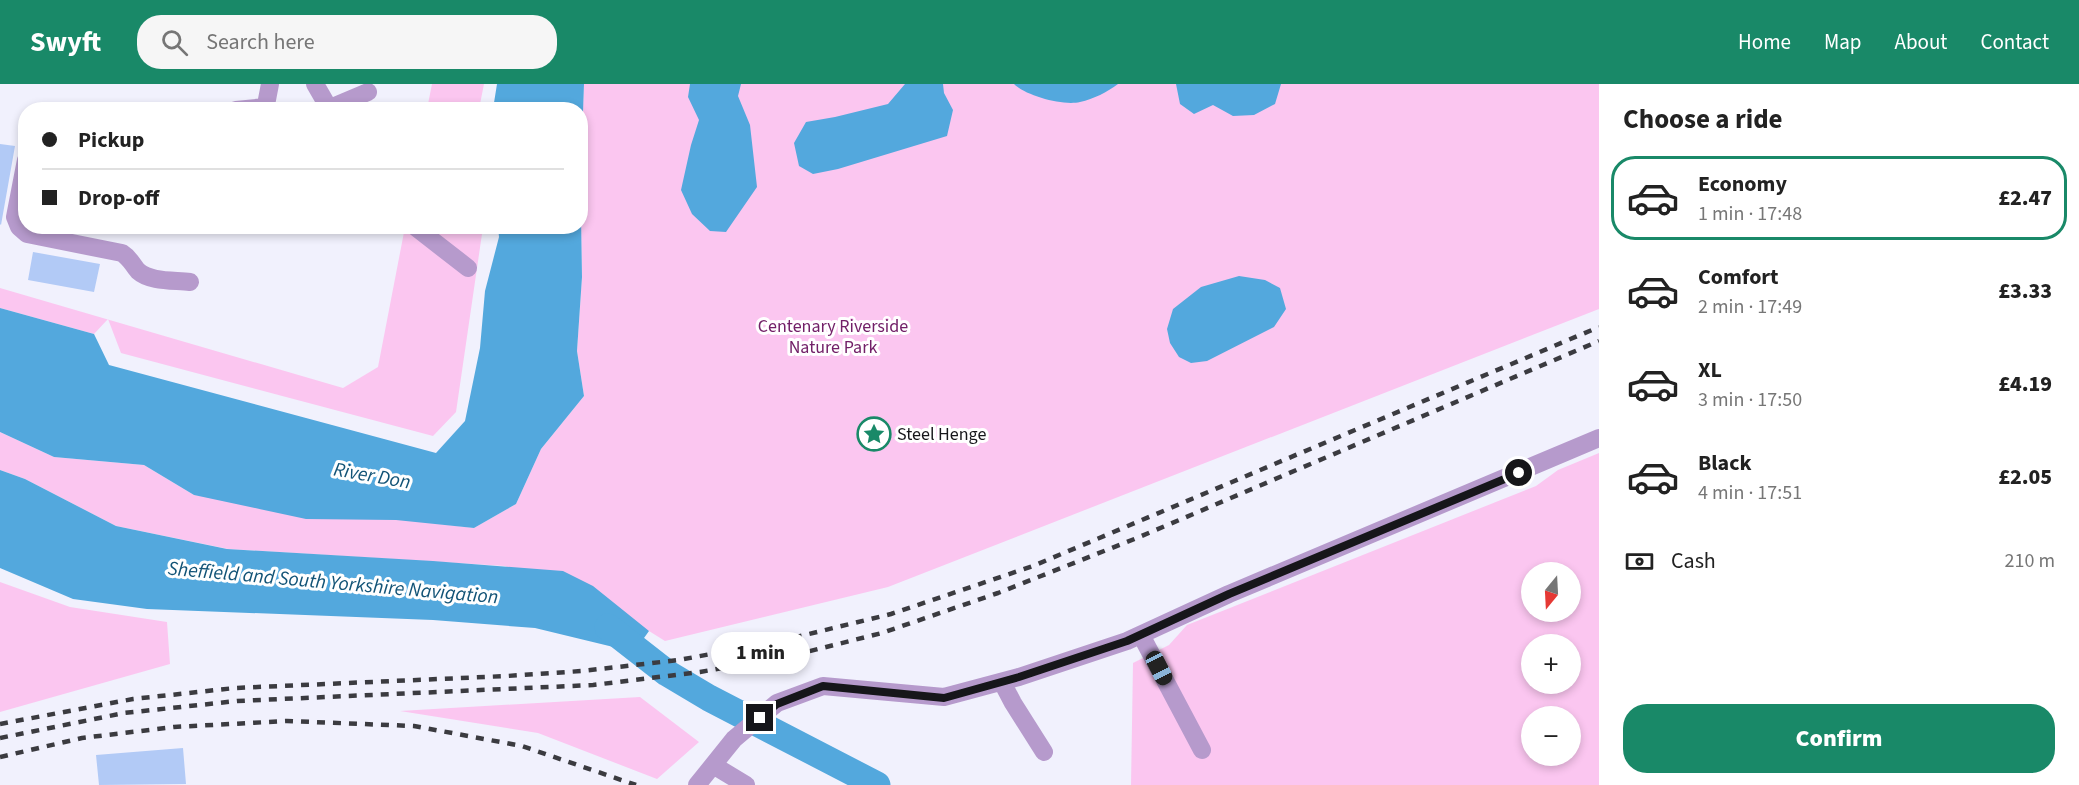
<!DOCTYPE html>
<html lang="en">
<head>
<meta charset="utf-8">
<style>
	:root { --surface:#fff; --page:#f6f6f6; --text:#222; --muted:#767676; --line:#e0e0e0; --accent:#198968 }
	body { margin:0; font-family:"Source Sans 3",sans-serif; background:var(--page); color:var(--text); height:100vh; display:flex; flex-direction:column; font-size:22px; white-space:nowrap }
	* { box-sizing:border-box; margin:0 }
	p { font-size:20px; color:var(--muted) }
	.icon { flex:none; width:33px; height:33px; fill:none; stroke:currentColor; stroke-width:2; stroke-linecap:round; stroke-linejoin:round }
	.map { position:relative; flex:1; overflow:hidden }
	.sheet { display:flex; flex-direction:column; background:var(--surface); width:480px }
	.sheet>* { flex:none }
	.top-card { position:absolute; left:18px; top:18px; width:570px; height:132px; border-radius:24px; box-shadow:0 3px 9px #0003; display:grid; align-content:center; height:132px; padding:0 24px; background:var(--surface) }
	.needle { width:39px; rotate:198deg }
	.controls { position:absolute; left:1521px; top:478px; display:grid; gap:12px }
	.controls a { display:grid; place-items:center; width:60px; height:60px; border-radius:50%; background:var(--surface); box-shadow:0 3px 9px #0003; font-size:30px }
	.end { position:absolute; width:27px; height:27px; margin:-14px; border:8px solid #16161a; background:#fff; box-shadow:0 0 0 3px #fff }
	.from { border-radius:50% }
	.bubble { position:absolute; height:42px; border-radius:21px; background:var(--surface); box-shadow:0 3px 9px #0003; font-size:20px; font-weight:800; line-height:42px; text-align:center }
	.car { position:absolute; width:18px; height:36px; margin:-18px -9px; border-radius:8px; box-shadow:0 0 4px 2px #0007; background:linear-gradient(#222 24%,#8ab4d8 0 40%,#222 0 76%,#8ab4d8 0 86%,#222 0) }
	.top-card b { display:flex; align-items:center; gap:21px; height:57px; font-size:22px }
	.top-card b+b { border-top:2px solid var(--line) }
	.top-card i { width:15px; height:15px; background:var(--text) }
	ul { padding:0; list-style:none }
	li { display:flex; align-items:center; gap:18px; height:84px; margin:0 12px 9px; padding:0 12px; border:3px solid transparent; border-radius:24px }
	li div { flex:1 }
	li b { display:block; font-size:22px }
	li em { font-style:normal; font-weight:800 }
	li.active { border-color:var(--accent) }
	li>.icon { width:54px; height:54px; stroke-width:1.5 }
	h2 { padding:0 24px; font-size:27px; line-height:72px }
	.pay { display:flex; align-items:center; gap:15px; height:66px; padding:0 24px; font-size:22px }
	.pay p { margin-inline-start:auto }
	.action { display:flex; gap:12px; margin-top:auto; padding:12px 24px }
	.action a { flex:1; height:69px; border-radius:24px; background:var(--accent); color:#fff; font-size:24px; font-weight:800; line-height:69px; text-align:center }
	header { display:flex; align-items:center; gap:36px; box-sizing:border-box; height:84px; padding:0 30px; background:var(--accent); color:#fff }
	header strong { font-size:28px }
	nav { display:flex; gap:33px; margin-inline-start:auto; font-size:21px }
	.search { width:420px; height:54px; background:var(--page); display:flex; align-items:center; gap:15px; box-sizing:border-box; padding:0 21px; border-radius:24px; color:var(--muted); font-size:22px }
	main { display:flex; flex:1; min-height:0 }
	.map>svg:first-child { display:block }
</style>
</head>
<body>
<header>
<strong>Swyft</strong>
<div class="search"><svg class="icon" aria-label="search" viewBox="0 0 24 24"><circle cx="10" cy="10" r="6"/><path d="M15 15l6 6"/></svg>Search here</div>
<nav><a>Home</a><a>Map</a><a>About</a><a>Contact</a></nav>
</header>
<main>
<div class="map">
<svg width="1599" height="701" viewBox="0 0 1599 701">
	<rect width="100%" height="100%" fill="#f1f1fd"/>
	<path fill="#fbc6f0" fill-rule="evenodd" d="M432,0H484L479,25H427Z
		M584,0H1599V225L888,503L665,557L649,547L505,482L228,465L116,442L25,395L0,386V348L54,373L144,381L194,411L474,444L516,420L541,365L584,312L577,267L582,193L580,83Z
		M405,143H483L456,328L433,352L121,269L108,235L94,250L0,224V204L343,304L378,283Z
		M1599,369V701H1131L1133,579L1169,561L1187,541L1536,402L1558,386ZM1532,489H1570V528H1532ZM1532,561H1570V600H1532ZM1532,633H1570V672H1532Z
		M0,498L70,523L167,538L170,580L0,628Z
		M640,613L699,658L657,695L538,649L400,627Z"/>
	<path fill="#53a8dd" d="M497,0H584L581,83L580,26L493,25Z
		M690,0H741L738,12L750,41L757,103L726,148L710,147L692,130L681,106L691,61L699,36L688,13Z
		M905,0H943L944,9L953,26L947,52L838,85L813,90L799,82L794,59L806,38L835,33L888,20Z
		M1014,0H1118C1107,8 1094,15 1080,18C1063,22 1026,12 1014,0Z
		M1176,0H1281L1275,20L1254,31L1233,32L1213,21L1194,30L1180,20Z
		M581,131L582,193L577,267L584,312L541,365L516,420L474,444L396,436L306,435L194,411L144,381L54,373L0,348V224L94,250L109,281L436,369L465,337L480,264L485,207L499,153L498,143L580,142Z
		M1239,192L1265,196L1280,204L1286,225L1274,243L1207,277L1191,279L1179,273L1170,259L1167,245L1173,225L1201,203Z
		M0,386L25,395L116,442L227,465L433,477L563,487L593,502L649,547L634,568L535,544L433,536L147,525L73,515L0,484Z"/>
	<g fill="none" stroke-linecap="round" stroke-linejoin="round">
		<path stroke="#53a8dd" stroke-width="27" d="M608,543L667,589L709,614L877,701"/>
	</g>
	<path fill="#b2caf6" d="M0,60L15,62L1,141L0,140Z
		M33,168L100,180L94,208L28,196Z
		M183,664L186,700L99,701L96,671Z"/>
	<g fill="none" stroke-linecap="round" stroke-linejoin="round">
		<path stroke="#b69acc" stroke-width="18" d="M315,0L330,26
			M330,24L368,8
			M236,26L265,23
			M265,26L270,0
			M26,76L15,133L19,143L27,150L122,169C130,174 132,180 138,187C150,198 174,196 190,198
			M414,142L468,184
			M1141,551L1202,666
			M1002,598L1013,619L1044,668
			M713,681L746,701
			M697,701L734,655L777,619L823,602L944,613L1019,593L1127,557L1229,510L1599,354"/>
		<path stroke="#3b3b40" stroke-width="4.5" stroke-dasharray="8 8" stroke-linecap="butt" d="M0,640L133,615L235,604L507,592L582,587L679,576L780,557L891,530L1033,482L1599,243
			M0,654L124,629L237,617L593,601L700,588L790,572L882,549L998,509L1137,454L1599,257
			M0,673L82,654L174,643L287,637L414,642L522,662L636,701"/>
	</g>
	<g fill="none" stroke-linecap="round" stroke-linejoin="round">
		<path stroke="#16161a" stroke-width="8" d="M760,634L777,620L823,602L944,614L1019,593L1127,557L1229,510L1519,389"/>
	</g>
	<defs>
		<g id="sight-ring" transform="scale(1.725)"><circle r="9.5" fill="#fff" stroke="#198968" stroke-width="1.5"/><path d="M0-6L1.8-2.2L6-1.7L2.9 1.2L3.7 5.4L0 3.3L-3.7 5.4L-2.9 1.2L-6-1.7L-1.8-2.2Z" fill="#198968"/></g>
	</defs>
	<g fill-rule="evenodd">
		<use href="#sight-ring" x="874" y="350"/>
	</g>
	<g text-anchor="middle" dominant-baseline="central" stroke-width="6" stroke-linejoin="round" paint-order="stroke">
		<g font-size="18" fill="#722068" stroke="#fff">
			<text x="833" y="242">Centenary Riverside<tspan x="833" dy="21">Nature Park</tspan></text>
		</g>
		<g font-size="18" fill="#16161a" stroke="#fff" text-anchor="start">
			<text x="897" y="350">Steel Henge</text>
		</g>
		<g font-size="20" font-style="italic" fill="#135477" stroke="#fff">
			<text transform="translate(372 392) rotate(10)">River Don</text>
			<text transform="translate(333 499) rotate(5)">Sheffield and South Yorkshire Navigation</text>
		</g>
	</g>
</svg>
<div class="controls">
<a><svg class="needle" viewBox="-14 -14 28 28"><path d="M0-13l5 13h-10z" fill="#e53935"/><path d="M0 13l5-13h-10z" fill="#767676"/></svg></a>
<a>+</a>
<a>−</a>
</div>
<i class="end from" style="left:1519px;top:389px"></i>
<i class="end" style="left:760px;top:634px"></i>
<div class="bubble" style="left:711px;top:548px;width:99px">1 min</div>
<i class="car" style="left:1159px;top:584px;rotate:153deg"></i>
<div class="top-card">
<b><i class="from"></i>Pickup</b>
<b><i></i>Drop-off</b>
</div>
</div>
<section class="sheet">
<h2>Choose a ride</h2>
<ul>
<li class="active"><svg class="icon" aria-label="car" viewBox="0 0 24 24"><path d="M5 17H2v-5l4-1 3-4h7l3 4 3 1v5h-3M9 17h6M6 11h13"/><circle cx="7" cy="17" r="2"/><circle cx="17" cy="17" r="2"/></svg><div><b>Economy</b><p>1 min · 17:48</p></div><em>£2.47</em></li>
<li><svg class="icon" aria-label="car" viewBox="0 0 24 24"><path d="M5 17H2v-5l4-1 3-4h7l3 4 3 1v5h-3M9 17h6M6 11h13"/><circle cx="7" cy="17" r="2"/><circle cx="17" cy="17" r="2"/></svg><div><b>Comfort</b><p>2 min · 17:49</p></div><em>£3.33</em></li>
<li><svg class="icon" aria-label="car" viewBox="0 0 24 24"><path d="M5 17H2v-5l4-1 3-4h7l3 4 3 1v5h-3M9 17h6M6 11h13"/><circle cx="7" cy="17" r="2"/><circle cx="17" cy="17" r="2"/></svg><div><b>XL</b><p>3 min · 17:50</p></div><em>£4.19</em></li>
<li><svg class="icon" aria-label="car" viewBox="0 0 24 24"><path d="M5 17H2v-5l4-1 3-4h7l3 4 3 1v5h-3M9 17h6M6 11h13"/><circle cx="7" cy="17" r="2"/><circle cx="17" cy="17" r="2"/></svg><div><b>Black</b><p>4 min · 17:51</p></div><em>£2.05</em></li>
</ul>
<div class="pay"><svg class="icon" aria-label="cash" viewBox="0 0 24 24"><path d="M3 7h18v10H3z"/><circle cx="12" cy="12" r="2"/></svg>Cash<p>210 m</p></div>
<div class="action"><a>Confirm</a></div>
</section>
</main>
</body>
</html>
